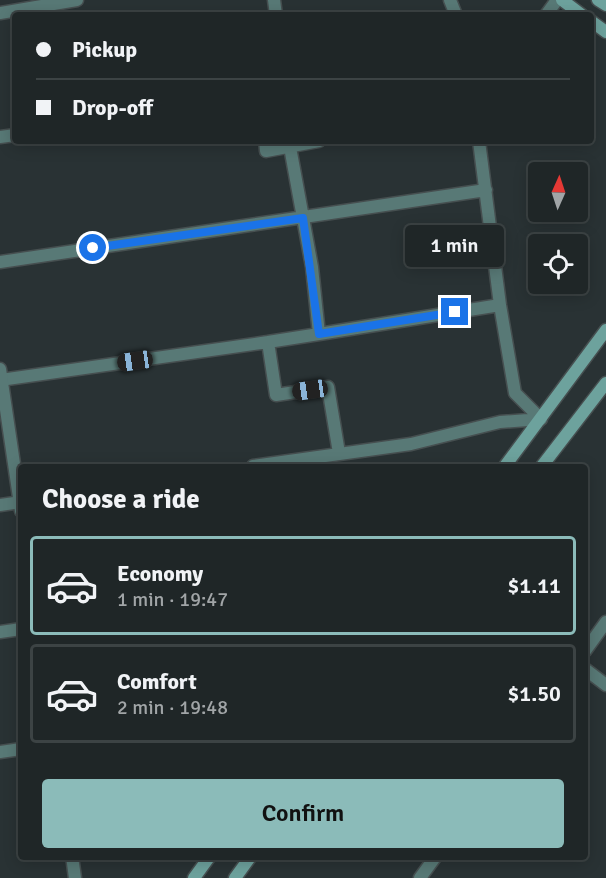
<!DOCTYPE html>
<html lang="en">
<head>
<meta charset="utf-8">
<style>
	:root { --surface:#1f2627; --page:#2c3233; --text:#f1f3f6; --muted:#a1a5a7; --line:#3c4344; --accent:#8bbbb9 }
	body { margin:0; font-family:Signika,sans-serif; background:var(--page); color:var(--text); height:100vh; display:flex; flex-direction:column; font-size:22px; white-space:nowrap }
	* { box-sizing:border-box; margin:0 }
	p { font-size:20px; color:var(--muted) }
	.icon { flex:none; width:33px; height:33px; fill:none; stroke:currentColor; stroke-width:2; stroke-linecap:round; stroke-linejoin:round }
	.map { position:relative; flex:1; overflow:hidden }
	.side { position:absolute; left:18px; top:464px; width:570px; height:396px; display:flex; flex-direction:column; background:var(--surface); border-radius:6px; box-shadow:0 3px 15px #0003,0 0 0 2px var(--line) }
	.side>* { flex:none }
	.top-card { position:absolute; left:12px; top:12px; width:582px; height:132px; border-radius:6px; box-shadow:0 3px 15px #0003,0 0 0 2px var(--line); display:grid; align-content:center; height:132px; padding:0 24px; background:var(--surface) }
	.needle { width:39px; rotate:3deg }
	.controls { position:absolute; left:528px; top:162px; display:grid; gap:12px }
	.controls a { display:grid; place-items:center; width:60px; height:60px; border-radius:6px; background:var(--surface); box-shadow:0 3px 15px #0003,0 0 0 2px var(--line); font-size:30px }
	.end { position:absolute; width:27px; height:27px; margin:-14px; border:8px solid #1a73e8; background:#fff; box-shadow:0 0 0 3px #fff }
	.from { border-radius:50% }
	.bubble { position:absolute; height:42px; border-radius:6px; background:var(--surface); box-shadow:0 3px 15px #0003,0 0 0 2px var(--line); font-size:20px; font-weight:600; line-height:42px; text-align:center }
	.car { position:absolute; width:18px; height:36px; margin:-18px -9px; border-radius:8px; box-shadow:0 0 4px 2px #0007; background:linear-gradient(#222 24%,#8ab4d8 0 40%,#222 0 76%,#8ab4d8 0 86%,#222 0) }
	.top-card b { display:flex; align-items:center; gap:21px; height:57px; font-size:22px }
	.top-card b+b { border-top:2px solid var(--line) }
	.top-card i { width:15px; height:15px; background:var(--text) }
	ul { padding:0; list-style:none }
	li { display:flex; align-items:center; gap:18px; height:99px; margin:0 12px 9px; padding:0 12px; border:3px solid var(--line); border-radius:6px }
	li div { flex:1 }
	li b { display:block; font-size:22px }
	li em { font-style:normal; font-weight:600 }
	li.active { border-color:var(--accent) }
	li>.icon { width:54px; height:54px; stroke-width:1.5 }
	h2 { padding:0 24px; font-size:27px; line-height:72px }
	.action { display:flex; gap:12px; margin-top:auto; padding:12px 24px }
	.action a { flex:1; height:69px; border-radius:6px; background:var(--accent); color:#111; font-size:24px; font-weight:600; line-height:69px; text-align:center }
	.map>svg:first-child { display:block }
</style>
</head>
<body>
<div class="map">
<svg width="606" height="878" viewBox="0 0 606 878">
	<rect width="100%" height="100%" fill="#293234"/>
	<g fill="none" stroke-linecap="round" stroke-linejoin="round">
		<g stroke="#464f50" stroke-width="15">
			<path id="minor" d="M274,0L276,15
				M450,0L456,15
				M0,13L77,0
				M546,15L557,0
				M0,137L15,135
				M265,141L266,151L319,141
				M479,141L500,305L515,393L541,419
				M290,147L312,267L319,334L268,342L276,395L328,387L339,453
				M0,262L486,190
				M319,334L500,305
				M0,380L268,342
				M253,466L411,444L500,422L541,419
				M0,505L21,502
				M0,632L21,629
				M585,651L606,622
				M585,669L606,685
				M0,752L21,749
				M420,878L436,856"/>
		</g>
		<g stroke="#464f50" stroke-width="15">
			<path id="tertiary" d="M0,369L21,511
				M72,856L75,878"/>
		</g>
		<g stroke="#464f50" stroke-width="15">
			<path id="secondary" d="M562,0L582,15
				M598,0L606,5
				M591,21L606,32
				M505,466L606,330
				M542,466L606,383
				M194,878L210,856
				M235,878L251,856"/>
		</g>
		<use href="#minor" stroke="#587976" stroke-width="12"/>
		<use href="#tertiary" stroke="#587976" stroke-width="12"/>
		<use href="#secondary" stroke="#6da29d" stroke-width="12"/>
	</g>
	<g fill="none" stroke-linecap="round" stroke-linejoin="round">
		<path stroke="#1a73e8" stroke-width="8" d="M93,248L303,218L319,334L455,312"/>
	</g>
</svg>
<div class="controls">
<a><svg class="needle" viewBox="-14 -14 28 28"><path d="M0-13l5 13h-10z" fill="#e53935"/><path d="M0 13l5-13h-10z" fill="#a1a5a7"/></svg></a>
<a><svg class="icon" aria-label="locate" viewBox="0 0 24 24"><circle cx="12" cy="12" r="6"/><path d="M12 2v4M12 18v4M2 12h4M18 12h4"/></svg></a>
</div>
<i class="end from" style="left:93px;top:248px"></i>
<i class="end" style="left:455px;top:312px"></i>
<div class="bubble" style="left:405px;top:225px;width:99px">1 min</div>
<i class="car" style="left:135px;top:361px;rotate:262deg"></i>
<i class="car" style="left:310px;top:390px;rotate:262deg"></i>
<div class="top-card">
<b><i class="from"></i>Pickup</b>
<b><i></i>Drop-off</b>
</div>
<section class="side">
<h2>Choose a ride</h2>
<ul>
<li class="active"><svg class="icon" aria-label="car" viewBox="0 0 24 24"><path d="M5 17H2v-5l4-1 3-4h7l3 4 3 1v5h-3M9 17h6M6 11h13"/><circle cx="7" cy="17" r="2"/><circle cx="17" cy="17" r="2"/></svg><div><b>Economy</b><p>1 min · 19:47</p></div><em>$1.11</em></li>
<li><svg class="icon" aria-label="car" viewBox="0 0 24 24"><path d="M5 17H2v-5l4-1 3-4h7l3 4 3 1v5h-3M9 17h6M6 11h13"/><circle cx="7" cy="17" r="2"/><circle cx="17" cy="17" r="2"/></svg><div><b>Comfort</b><p>2 min · 19:48</p></div><em>$1.50</em></li>
</ul>
<div class="action"><a>Confirm</a></div>
</section>
</div>
</body>
</html>
